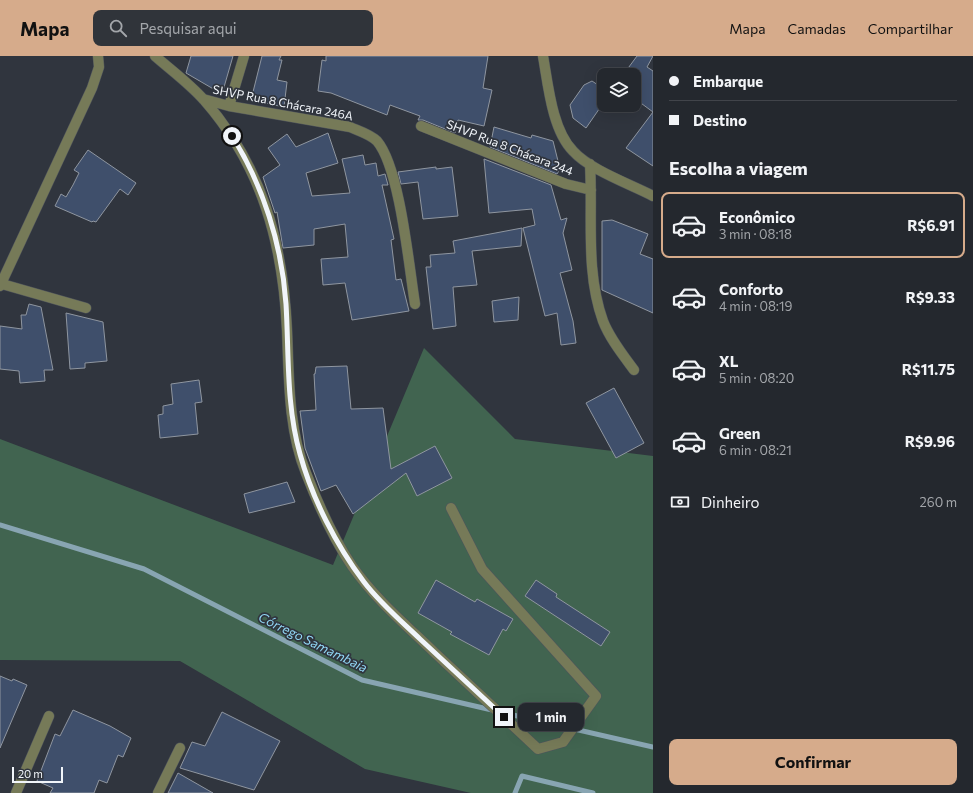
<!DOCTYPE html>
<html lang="pt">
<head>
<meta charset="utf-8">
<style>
	:root { --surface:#24282e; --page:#30343a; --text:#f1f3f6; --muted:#a3a6aa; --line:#41444a; --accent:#d6ab8b }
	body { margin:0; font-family:Commissioner,sans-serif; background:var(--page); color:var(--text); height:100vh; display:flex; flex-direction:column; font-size:15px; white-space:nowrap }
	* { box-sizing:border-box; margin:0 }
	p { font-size:13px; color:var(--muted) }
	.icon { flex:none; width:22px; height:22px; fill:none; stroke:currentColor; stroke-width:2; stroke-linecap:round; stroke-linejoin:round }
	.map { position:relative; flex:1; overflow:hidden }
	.panel { display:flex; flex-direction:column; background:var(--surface); width:320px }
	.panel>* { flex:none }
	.banner { display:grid; align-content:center; height:88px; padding:0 16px; background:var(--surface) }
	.controls { position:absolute; left:597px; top:12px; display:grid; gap:8px }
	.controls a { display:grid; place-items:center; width:44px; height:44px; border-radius:8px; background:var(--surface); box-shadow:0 4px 16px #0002,0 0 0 1px var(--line); font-size:20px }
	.scale { position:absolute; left:12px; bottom:10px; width:51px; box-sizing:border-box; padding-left:4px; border:2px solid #f1f5fa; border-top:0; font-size:11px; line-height:14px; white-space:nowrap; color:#f1f5fa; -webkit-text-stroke:3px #30353e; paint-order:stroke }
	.end { position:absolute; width:18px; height:18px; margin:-9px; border:5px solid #f1f5fa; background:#111; box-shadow:0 0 0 2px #111 }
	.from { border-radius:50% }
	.bubble { position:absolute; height:28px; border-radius:8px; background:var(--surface); box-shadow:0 4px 16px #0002,0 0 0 1px var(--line); font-size:13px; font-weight:700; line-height:28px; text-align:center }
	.banner b { display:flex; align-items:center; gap:14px; height:38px; font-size:15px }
	.banner b+b { border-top:1px solid var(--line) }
	.banner i { width:10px; height:10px; background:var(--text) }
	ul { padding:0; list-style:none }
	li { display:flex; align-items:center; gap:12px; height:66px; margin:0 8px 6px; padding:0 8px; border:2px solid transparent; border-radius:8px }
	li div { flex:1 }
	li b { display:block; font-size:15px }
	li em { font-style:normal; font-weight:700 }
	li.current { border-color:var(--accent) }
	li>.icon { width:36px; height:36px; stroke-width:1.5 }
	h2 { padding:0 16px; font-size:18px; line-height:48px }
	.pay { display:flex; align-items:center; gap:10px; height:44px; padding:0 16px; font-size:15px }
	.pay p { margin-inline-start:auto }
	.cta { display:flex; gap:8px; margin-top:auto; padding:8px 16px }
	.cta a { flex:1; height:46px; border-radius:8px; background:var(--accent); color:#111; font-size:16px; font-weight:700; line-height:46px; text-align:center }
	header { display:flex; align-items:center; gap:24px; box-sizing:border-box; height:56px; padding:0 20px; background:var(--accent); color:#111 }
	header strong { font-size:19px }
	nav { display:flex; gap:22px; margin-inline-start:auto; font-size:14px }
	.search { width:280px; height:36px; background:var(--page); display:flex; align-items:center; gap:10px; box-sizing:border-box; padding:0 14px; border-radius:8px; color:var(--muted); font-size:15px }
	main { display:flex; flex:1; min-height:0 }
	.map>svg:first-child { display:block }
</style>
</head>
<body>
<header>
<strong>Mapa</strong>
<div class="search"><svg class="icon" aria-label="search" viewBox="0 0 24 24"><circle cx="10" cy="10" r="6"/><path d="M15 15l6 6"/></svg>Pesquisar aqui</div>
<nav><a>Mapa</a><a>Camadas</a><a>Compartilhar</a></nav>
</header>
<main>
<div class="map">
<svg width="653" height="737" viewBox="0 0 653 737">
	<rect width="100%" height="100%" fill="#30353e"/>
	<path fill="#416450" d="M424,292L515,383L653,400V737H471L365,713L180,605L0,604V383L333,509Z"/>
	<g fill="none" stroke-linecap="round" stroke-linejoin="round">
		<path stroke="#88a5b2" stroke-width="5" d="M0,469L144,513L362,624L492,654
			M500,656L653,691
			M515,737L522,720L593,737"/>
	</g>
	<path fill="#3f4f6b" stroke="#8f96a0" d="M191,0H233L222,38L186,17Z
		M262,0H281L279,4H282L277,24L287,26L284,51L251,44Z
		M326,0H488L483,32L492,34L484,70L458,64L455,77L423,64H418L420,60L390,49L387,59L331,37L318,35L322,4L326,5Z
		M637,0H653L647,11L653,15V110L626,92L653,56L634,42V19H623Z
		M592,25L604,33V46L586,72L573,62L570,49L584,29Z
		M494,71L531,82L532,79L553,85L560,113L557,118L490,91Z
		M328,77L338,107L306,117L312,140L350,137L342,103L363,99L365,109L376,107L378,120L385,118L388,129H382L394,183L391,184L396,224L401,223L409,255L352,264L345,227L323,229L321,203L348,201L345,168L314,173V189L283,192L277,156L275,157L263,121L280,109L268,92L287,78L296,91Z
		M88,94L136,127L128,139L120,133L96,166L93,165L92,166L55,150L61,138L66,141L73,129L79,117L74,114Z
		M484,103L551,129L561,164L567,162L563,177L572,214L560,217L573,265L576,287L561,289L557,257L545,260L523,172L535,169L532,153L489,157Z
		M436,111V113L452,111L458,160L423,163L418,126L401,128L398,116Z
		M612,164L648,178L640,198L653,203V257L602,234V165Z
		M522,172L521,190L472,195L477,229L453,231L456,270L433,273L426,211H431L430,199L455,197L453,185Z
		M519,241L518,264L494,266L492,245Z
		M29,248L41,251L53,314H44L45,325L20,327L19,315L0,313V270L22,273L21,259H26Z
		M66,257L103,266L107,305L85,307V312L70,313Z
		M347,310L351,353L383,352L391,413L435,390L452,422L417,440L406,417L353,458L336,429L321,435L305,392L300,355L316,354L314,318H315L316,311Z
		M199,324L202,346L195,347L198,378L160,382L158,359L163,358V350L173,348L171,328Z
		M614,332L644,387L616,402L586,347Z
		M287,426L295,446L249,457L244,438Z
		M436,524L475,546L477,543L513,563L506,575L503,573L489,599L450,578L452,576L418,557Z
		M536,524L557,538L556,541L610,576L601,590L525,540Z
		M0,620L12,625L13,623L27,629L0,692Z
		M73,654L110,670L131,682L123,701L118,699L107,727L99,724L94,737H50L53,732L37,725L55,678L60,680Z
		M222,656L280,685L254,734L180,712L192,686L205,690Z
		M178,717L213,737H168Z"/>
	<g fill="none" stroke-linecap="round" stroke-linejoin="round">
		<g stroke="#4f545c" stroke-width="11">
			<path id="street" d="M155,0C171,14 190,28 204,44C262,110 283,187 287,274C289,320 288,373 306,417C318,448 333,482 352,510C375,543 406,569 435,597C469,629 504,661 538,693L563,686L596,640L482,513L451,452
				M543,0C548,28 552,74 573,95C590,114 630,128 653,140
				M203,43L229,50L350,71C359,75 370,78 377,85C400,112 409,211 415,248
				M229,50L244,0
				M421,70L566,128L591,134
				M590,108C593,160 585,215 603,265C610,283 623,299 634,314
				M2,228L86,252
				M0,230L92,32L99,11L98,0
				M16,737L49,660
				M158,737L180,692"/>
		</g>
		<use href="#street" stroke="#767a58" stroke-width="10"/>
	</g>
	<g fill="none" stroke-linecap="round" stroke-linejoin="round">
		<path stroke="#f1f5fa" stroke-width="5" d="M232,80C263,129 282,189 286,248C289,297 286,349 300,398C312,442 336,489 364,526C380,547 401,565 420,583C448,609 476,635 504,661"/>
	</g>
	<g text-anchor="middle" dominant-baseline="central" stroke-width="3.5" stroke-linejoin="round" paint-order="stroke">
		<g font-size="12" fill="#f1f5fa" stroke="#30353e">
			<text transform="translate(283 46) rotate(11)">SHVP Rua 8 Chácara 246A</text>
			<text transform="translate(510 91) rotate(21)">SHVP Rua 8 Chácara 244</text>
		</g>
		<g font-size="13" font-style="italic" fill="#91d7f5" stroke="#30353e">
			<text transform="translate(313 586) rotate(26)">Córrego Samambaia</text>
		</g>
	</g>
</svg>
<div class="controls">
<a><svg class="icon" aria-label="layers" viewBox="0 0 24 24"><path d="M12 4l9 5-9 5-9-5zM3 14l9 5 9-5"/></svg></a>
</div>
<div class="scale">20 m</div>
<i class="end from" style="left:232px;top:80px"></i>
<i class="end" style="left:504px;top:661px"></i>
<div class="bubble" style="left:518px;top:647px;width:66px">1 min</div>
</div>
<section class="panel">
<div class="banner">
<b><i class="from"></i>Embarque</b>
<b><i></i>Destino</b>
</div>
<h2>Escolha a viagem</h2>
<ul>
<li class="current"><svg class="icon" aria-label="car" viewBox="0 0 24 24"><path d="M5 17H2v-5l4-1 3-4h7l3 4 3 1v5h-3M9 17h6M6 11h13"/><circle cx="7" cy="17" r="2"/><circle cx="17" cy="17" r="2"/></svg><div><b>Econômico</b><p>3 min · 08:18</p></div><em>R$6.91</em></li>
<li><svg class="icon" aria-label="car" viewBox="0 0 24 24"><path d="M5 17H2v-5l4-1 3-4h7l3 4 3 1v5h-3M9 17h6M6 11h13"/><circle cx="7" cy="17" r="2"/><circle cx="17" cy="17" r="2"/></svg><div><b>Conforto</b><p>4 min · 08:19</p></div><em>R$9.33</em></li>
<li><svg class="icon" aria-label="car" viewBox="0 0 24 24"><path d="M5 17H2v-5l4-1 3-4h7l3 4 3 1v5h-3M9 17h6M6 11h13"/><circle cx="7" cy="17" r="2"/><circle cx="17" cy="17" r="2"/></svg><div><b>XL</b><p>5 min · 08:20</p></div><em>R$11.75</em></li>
<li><svg class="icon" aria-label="car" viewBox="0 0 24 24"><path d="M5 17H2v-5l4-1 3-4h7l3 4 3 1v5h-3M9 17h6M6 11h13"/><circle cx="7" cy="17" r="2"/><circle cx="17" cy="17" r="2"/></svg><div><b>Green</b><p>6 min · 08:21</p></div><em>R$9.96</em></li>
</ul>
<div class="pay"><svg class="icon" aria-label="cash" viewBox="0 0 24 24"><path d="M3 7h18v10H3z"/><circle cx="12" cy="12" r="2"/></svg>Dinheiro<p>260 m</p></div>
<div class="cta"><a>Confirmar</a></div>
</section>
</main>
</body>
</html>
